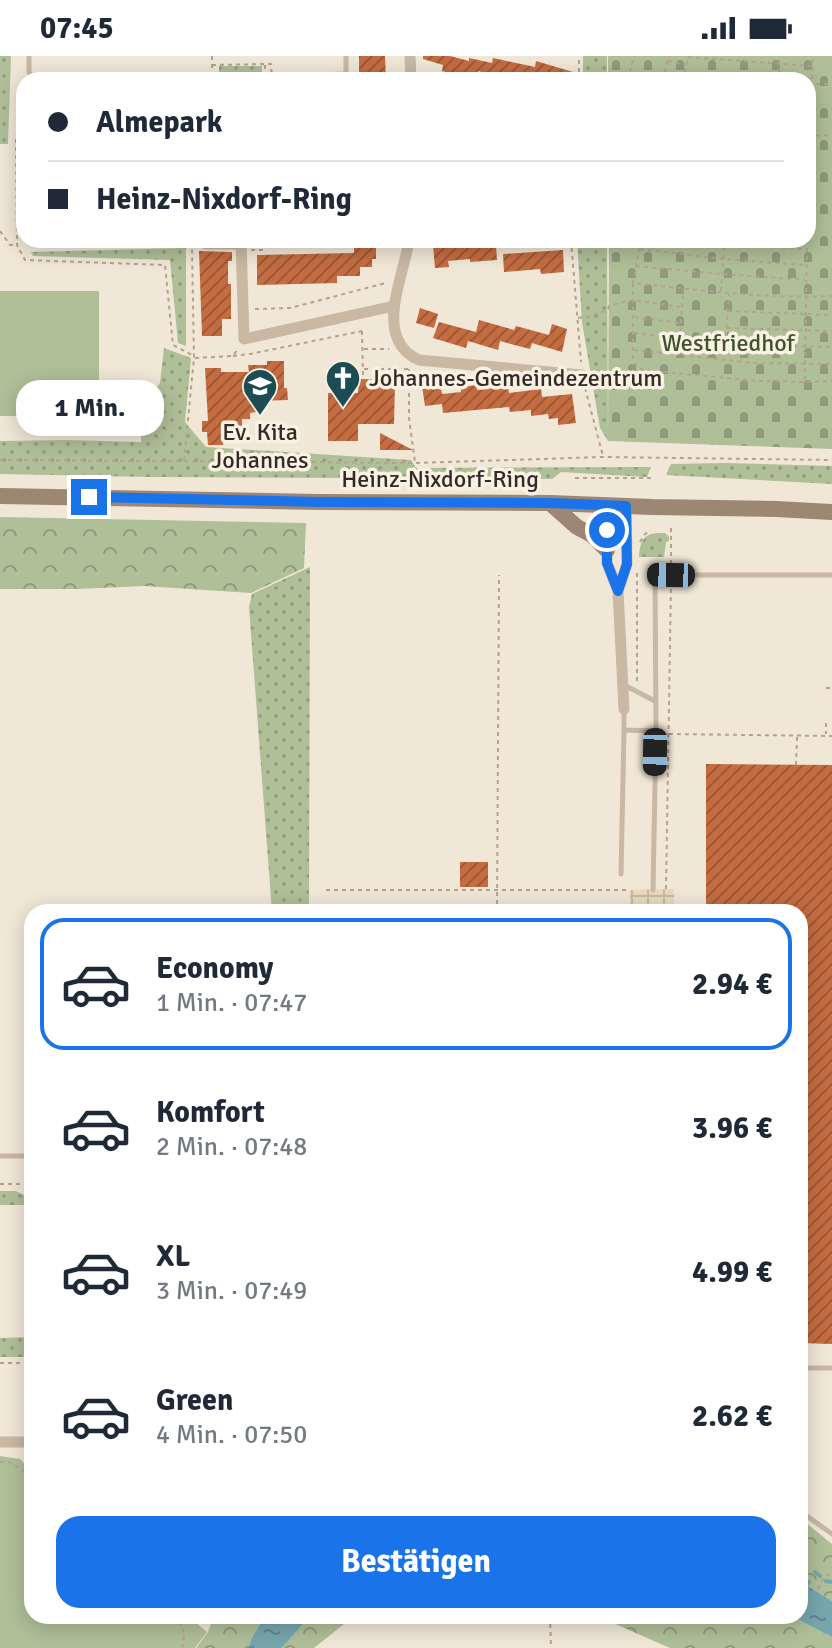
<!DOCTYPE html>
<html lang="de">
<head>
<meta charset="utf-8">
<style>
	:root { --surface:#fff; --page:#f2f2f3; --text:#1f2937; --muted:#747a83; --line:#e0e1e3; --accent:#1a73e8 }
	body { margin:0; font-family:Signika,sans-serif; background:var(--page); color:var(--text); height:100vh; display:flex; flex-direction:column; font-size:30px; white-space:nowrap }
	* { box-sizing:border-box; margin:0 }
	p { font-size:26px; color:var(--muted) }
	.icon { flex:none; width:44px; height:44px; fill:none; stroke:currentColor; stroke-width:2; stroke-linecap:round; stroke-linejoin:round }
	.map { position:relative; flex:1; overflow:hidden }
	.drawer { position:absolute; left:24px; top:848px; width:784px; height:720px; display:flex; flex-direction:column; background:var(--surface); border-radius:24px; box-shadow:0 4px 20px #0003 }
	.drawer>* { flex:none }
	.top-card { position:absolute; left:16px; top:16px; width:800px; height:176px; border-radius:24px; box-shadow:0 4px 20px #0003; display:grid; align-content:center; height:176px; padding:0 32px; background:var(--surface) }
	.end { position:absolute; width:36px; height:36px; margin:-18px; border:10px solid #1a73e8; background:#fff; box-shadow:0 0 0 4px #fff }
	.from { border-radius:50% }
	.bubble { position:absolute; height:56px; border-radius:24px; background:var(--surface); box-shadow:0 4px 20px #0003; font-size:26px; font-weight:700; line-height:56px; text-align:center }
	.car { position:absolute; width:24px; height:48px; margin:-24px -12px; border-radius:10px; box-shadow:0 0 6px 2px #0007; background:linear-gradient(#222 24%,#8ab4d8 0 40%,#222 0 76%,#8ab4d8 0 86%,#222 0) }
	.top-card b { display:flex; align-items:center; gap:28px; height:76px; font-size:30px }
	.top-card b+b { border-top:2px solid var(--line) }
	.top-card i { width:20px; height:20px; background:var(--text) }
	ul { padding:14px 0 0; list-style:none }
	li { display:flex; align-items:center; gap:24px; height:132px; margin:0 16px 12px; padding:0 16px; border:4px solid transparent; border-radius:24px }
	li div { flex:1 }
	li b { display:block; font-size:30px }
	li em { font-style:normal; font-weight:700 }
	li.on { border-color:var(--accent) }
	li>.icon { width:72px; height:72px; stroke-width:1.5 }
	.button { display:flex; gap:16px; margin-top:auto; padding:16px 32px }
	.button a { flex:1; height:92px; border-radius:24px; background:var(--accent); color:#fff; font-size:32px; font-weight:700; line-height:92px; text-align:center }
	.status { display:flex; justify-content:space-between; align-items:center; height:56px; padding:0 40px; background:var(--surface); direction:ltr }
	.status svg { height:22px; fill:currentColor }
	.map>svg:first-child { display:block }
</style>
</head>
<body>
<div class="status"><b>07:45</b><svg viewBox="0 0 49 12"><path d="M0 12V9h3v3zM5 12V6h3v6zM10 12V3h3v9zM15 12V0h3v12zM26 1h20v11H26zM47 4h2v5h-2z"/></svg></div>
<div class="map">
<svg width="832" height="1592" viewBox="0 0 832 1592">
	<defs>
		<pattern id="grass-dots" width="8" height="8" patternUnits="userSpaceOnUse" patternTransform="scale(2)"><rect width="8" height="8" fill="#afbf98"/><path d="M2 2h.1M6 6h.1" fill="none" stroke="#8f9b7c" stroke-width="1.8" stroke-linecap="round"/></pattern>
		<pattern id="forest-crowns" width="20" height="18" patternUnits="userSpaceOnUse" patternTransform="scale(2)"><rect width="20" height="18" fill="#afbf98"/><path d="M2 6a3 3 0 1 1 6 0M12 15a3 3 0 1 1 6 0" fill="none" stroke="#8f9b7c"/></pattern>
		<pattern id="cemetery-stones" width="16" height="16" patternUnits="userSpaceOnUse" patternTransform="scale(2)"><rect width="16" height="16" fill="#afbf98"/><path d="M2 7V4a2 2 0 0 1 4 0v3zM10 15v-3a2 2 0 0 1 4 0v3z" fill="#8f9b7c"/></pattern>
		<pattern id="plaza-grid" width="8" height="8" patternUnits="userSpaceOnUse" patternTransform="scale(2)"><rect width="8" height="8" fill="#e9dabe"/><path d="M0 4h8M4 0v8" fill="none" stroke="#c8bba3"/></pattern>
		<pattern id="water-ripples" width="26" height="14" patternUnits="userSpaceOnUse" patternTransform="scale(2)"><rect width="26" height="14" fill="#77a6ad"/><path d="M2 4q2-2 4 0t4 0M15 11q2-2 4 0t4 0" fill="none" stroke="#62878d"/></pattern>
		<pattern id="building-hatch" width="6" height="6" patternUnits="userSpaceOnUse" patternTransform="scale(2)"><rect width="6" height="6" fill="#c56c41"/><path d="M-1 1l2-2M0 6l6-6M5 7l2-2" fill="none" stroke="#a15936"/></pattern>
	</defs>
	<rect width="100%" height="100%" fill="#f1e7d7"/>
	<path fill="url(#grass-dots)" d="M0,0H11L8,88H0Z
		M583,0H607V24H583Z
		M219,10H262V24H219Z
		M577,184H607L608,385L600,372L582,266Z
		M186,192V290L178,287L170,204L33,200L31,196Z
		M164,292L191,302L185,366L206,391L411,404L416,412L651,411L647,421L561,416L552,423L150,421L0,418V385L68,384L141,386L142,353L160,327Z
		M724,407L832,410V428L666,419L671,408Z
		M658,477H665L669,481V485L666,486L664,501H639C640,486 643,478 658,477Z
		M310,511L309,851L300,856H272L249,551L252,538Z
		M0,1135H16L32,1143V1149H0Z
		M32,1281V1301H0V1282Z"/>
	<path fill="url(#forest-crowns)" d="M0,461L306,467L304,512L251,537L144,530L78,533H0Z
		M800,1462L832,1488V1545L800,1525Z
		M214,1560H265L251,1583L248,1592H196L208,1576Z
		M310,1560H354L314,1592H282Z
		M597,1560H791L832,1581V1592H670Z"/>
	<path fill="url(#cemetery-stones)" d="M608,0H832V393L608,385L609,184H808V24H608Z"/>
	<path fill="#afbf98" d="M0,235H99V360H0Z
		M0,1400L20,1403L32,1415V1560H188L207,1576L195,1592H0Z"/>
	<path fill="url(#plaza-grid)" d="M674,833V856H630V834Z"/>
	<path fill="url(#water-ripples)" d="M800,1525L832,1545V1581L791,1560H800Z
		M265,1560H310L282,1592H248L251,1583Z"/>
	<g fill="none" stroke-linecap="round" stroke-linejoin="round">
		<path stroke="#77a6ad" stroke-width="4" d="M815,1516L820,1520
			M826,1525L831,1526
			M800,1535L809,1526"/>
	</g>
	<path fill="url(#building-hatch)" d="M359,0H385L386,24H359Z
		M423,0H450L469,5V2L492,7L493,2L535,11L536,5L573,16V24H541L516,17L514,24H510L478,15L476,24H474L442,15L443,9L423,3Z
		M354,184H372V190H376V203H372V211H360V220H337V227L257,229V199L354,197Z
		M486,185L487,189H496L497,204L470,206V203L448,205L449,211L435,212L433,189Z
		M563,194L564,216L541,218L540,213L504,216L503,198Z
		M199,195L232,196V205H228V228H231V263H222V280H202Z
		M420,252L438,258L434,272L416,267Z
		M479,264L514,274L516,270L549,279L552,268L567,273L562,296L532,287L530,293L500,285L498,294L468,285L466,292L433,282L439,266L476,276Z
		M267,305H284V332H287L288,344L256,345V356L250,357V363H242V370H237V376H229V383H223V389H208L207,376H202V365H208L205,312H221V316H249L248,309H267Z
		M359,323L395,324L394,368H358V385H328V337H358Z
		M440,327L442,338L461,336V331L477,329V334L508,330L509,337L541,333L542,341L572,338L576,367L558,369V362L549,363L548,358L531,360V354L510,356L509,351L443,357L442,348L425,350L422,330Z
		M380,377L413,394H380Z
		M706,708L832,709V1288L800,1287V856H706Z
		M460,806H488V831H460Z"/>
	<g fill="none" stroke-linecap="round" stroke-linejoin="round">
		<path stroke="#b4a28e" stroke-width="2" stroke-dasharray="4 4" stroke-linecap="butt" d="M212,0V24
			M688,1L811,10
			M668,5L685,9
			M212,9L271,8L272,24
			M265,9V24
			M684,17L754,24
			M579,24V0
			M628,24L634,0
			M663,24L669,0
			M682,24L688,2
			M779,24V0
			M808,28H832
			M808,80L832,79
			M24,83H16L17,189L25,204L165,209L173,289L194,300
			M808,151L813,0
			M0,175L10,189H16
			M571,184L581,306
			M641,184L633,227C699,234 766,243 832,240
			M694,184L805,193
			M807,184L805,326L832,325
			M640,193L723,203L805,209
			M251,194H263V190L343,189L347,184
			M636,210L722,218L805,224
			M633,227V303L636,309L643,314L758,325L805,326
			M721,235L725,184
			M255,253L290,252L386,227
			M728,255L832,259
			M635,261L680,267
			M578,262L587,261L608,254L609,250L632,244L682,251
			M727,272L832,275
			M362,275L363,322
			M634,277L725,288L832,291
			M680,283L683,234
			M725,288L729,238
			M364,293H389
			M634,294L753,307L832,308
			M233,300L250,298L362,275
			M195,302L233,300L237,294
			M364,313H409
			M409,313V362L415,406
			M585,332L603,400
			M0,404L415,407L603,401L832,404
			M184,405L194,302L192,192L186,190V184
			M575,422H653
			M640,486L645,478L651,475
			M671,508V472
			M637,625V516
			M826,632H832
			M826,667V678
			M669,678L832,680
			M796,709L797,681
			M666,833L671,527
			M326,834H630
			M497,856L499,519
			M0,1128H28L32,1132
			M26,1164H32
			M26,1224H32
			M25,1265L32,1266
			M0,1307H32
			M0,1406H9L32,1420
			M818,1533L824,1521L832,1516
			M173,1560C184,1570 186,1578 182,1592
			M550,1560L551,1592"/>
		<path stroke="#c8b8a4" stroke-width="5" d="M29,0V16L33,24
			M282,24L288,20L346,18V0
			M624,629L655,645
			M624,653V674L656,675L655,519H832
			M621,818L624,674
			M653,834L656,675
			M0,1100H32
			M800,1312H832
			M800,1455L832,1478
			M210,1564L212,1560"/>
		<path stroke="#c8b8a4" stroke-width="11" d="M410,0L411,24
			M205,184L206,188H241
			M241,184L244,283L394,250
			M409,184C404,221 372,283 419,304L582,319
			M618,535L627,508L626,450
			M624,653L618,535L607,507V474L612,460L625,451
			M0,1386H32"/>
		<path stroke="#9c8775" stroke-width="16" d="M0,440L320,446L550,447L652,451L776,453L832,456
			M550,447L577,471L592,479L607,494"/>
	</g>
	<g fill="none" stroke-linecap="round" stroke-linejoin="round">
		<path stroke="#1a73e8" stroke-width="10" d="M89,441L320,446L550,447L626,450L627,508L618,535L607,507V474"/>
	</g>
	<defs>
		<g id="church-pin" transform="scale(1.8)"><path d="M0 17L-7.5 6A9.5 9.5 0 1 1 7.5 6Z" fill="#1c4c54" stroke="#f9f1e3"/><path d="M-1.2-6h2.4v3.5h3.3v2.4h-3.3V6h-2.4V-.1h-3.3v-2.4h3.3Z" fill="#fff"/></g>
		<g id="school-pin" transform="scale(1.8)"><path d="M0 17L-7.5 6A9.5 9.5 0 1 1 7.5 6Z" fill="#1c4c54" stroke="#f9f1e3"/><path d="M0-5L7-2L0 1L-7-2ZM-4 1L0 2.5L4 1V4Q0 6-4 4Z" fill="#fff"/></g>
	</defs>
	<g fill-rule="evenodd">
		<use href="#church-pin" x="343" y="322"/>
		<use href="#school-pin" x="260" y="330"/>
	</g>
	<g text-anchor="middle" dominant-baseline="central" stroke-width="7" stroke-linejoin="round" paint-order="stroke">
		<g font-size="24" fill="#3f5229" stroke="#f9f1e3">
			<text x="728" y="287">Westfriedhof</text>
		</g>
		<g font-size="24" fill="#342b25" stroke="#f9f1e3" text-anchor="start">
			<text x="369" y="322">Johannes-Gemeindezentrum</text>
			<text x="260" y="376" text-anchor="middle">Ev. Kita<tspan x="260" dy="28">Johannes</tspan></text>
		</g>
		<g font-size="24" fill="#342b25" stroke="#f9f1e3">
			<text x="440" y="423">Heinz-Nixdorf-Ring</text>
		</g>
	</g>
</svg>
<i class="end from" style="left:607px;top:474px"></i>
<i class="end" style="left:89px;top:441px"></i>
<div class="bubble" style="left:16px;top:324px;width:148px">1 Min.</div>
<i class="car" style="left:671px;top:519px;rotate:271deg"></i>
<i class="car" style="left:655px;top:696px;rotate:181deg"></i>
<div class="top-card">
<b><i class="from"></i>Almepark</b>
<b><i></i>Heinz-Nixdorf-Ring</b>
</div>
<section class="drawer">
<ul>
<li class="on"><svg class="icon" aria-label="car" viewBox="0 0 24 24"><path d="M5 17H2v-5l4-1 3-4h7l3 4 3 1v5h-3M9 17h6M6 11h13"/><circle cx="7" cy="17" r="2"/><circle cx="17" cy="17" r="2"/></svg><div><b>Economy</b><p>1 Min. · 07:47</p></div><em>2.94 €</em></li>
<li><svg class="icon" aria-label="car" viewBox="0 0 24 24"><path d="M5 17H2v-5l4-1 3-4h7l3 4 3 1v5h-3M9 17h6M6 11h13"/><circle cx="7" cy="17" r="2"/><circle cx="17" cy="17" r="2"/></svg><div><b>Komfort</b><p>2 Min. · 07:48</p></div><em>3.96 €</em></li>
<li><svg class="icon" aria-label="car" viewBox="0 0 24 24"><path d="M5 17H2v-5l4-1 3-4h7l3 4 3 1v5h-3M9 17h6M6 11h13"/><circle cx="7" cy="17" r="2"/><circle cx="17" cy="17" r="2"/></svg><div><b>XL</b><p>3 Min. · 07:49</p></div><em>4.99 €</em></li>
<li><svg class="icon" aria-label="car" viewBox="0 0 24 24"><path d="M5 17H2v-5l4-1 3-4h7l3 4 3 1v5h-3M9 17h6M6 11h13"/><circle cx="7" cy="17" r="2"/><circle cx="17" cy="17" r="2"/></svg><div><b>Green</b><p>4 Min. · 07:50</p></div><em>2.62 €</em></li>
</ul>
<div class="button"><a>Bestätigen</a></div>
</section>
</div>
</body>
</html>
